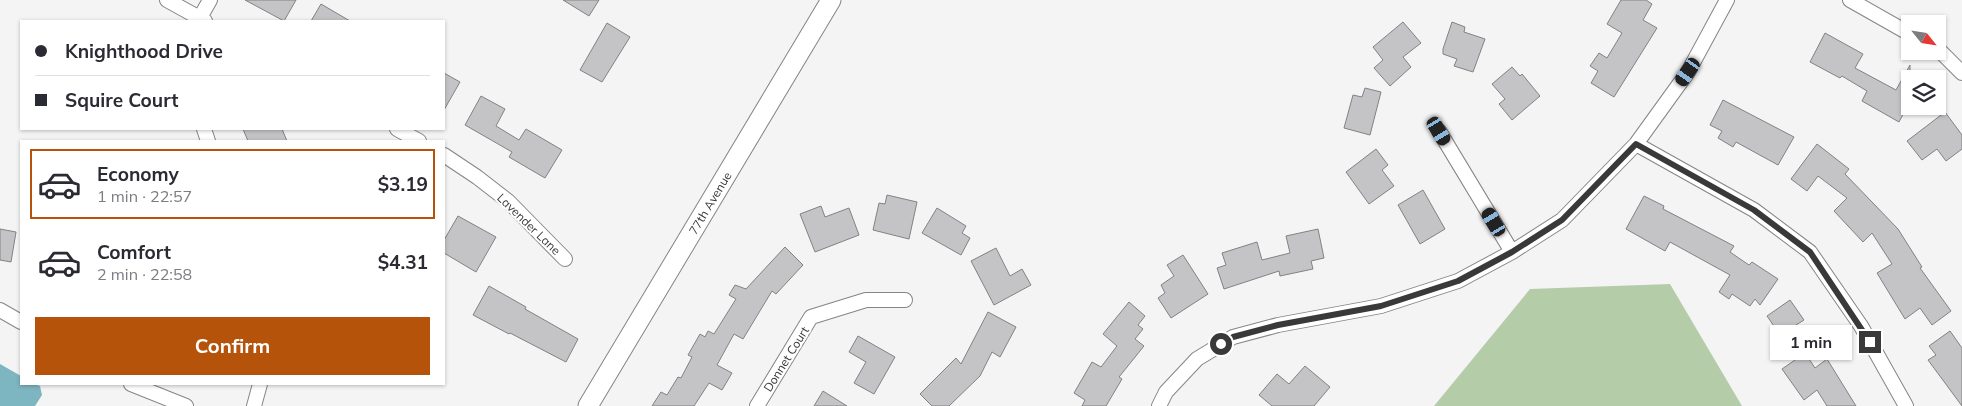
<!DOCTYPE html>
<html lang="en">
<head>
<meta charset="utf-8">
<style>
	:root { --surface:#fff; --page:#f7f7f7; --text:#2b2b33; --muted:#7c7c81; --line:#e1e1e2; --accent:#b45309 }
	body { margin:0; font-family:Mulish,sans-serif; background:var(--page); color:var(--text); height:100vh; display:flex; flex-direction:column; font-size:19px; white-space:nowrap }
	* { box-sizing:border-box; margin:0 }
	p { font-size:16px; color:var(--muted) }
	.icon { flex:none; width:28px; height:28px; fill:none; stroke:currentColor; stroke-width:2; stroke-linecap:round; stroke-linejoin:round }
	.map { position:relative; flex:1; overflow:hidden }
	.details { position:absolute; left:20px; top:140px; width:425px; height:245px; display:flex; flex-direction:column; background:var(--surface); border-radius:0px; box-shadow:0 1px 4px #0004 }
	.details>* { flex:none }
	.top-card { position:absolute; left:20px; top:20px; width:425px; height:110px; border-radius:0px; box-shadow:0 1px 4px #0004; display:grid; align-content:center; height:110px; padding:0 15px; background:var(--surface) }
	.needle { width:32px; rotate:120deg }
	.controls { position:absolute; left:1901px; top:15px; display:grid; gap:10px }
	.controls a { display:grid; place-items:center; width:45px; height:45px; border-radius:0px; background:var(--surface); box-shadow:0 1px 4px #0004; font-size:25px }
	.end { position:absolute; width:22px; height:22px; margin:-11px; border:6px solid #39393a; background:#fff; box-shadow:0 0 0 2px #fff }
	.from { border-radius:50% }
	.bubble { position:absolute; height:35px; border-radius:0px; background:var(--surface); box-shadow:0 1px 4px #0004; font-size:16px; font-weight:700; line-height:35px; text-align:center }
	.car { position:absolute; width:15px; height:30px; margin:-15px -8px; border-radius:6px; box-shadow:0 0 4px 1px #0007; background:linear-gradient(#222 24%,#8ab4d8 0 40%,#222 0 76%,#8ab4d8 0 86%,#222 0) }
	.top-card b { display:flex; align-items:center; gap:18px; height:48px; font-size:19px }
	.top-card b+b { border-top:1px solid var(--line) }
	.top-card i { width:12px; height:12px; background:var(--text) }
	ul { padding:9px 0 0; list-style:none }
	li { display:flex; align-items:center; gap:15px; height:70px; margin:0 10px 8px; padding:0 5px; border:2px solid transparent; border-radius:0px }
	li div { flex:1 }
	li b { display:block; font-size:19px }
	li em { font-style:normal; font-weight:700 }
	li.selected { border-color:var(--accent) }
	li>.icon { width:45px; height:45px; stroke-width:1.5 }
	.cta { display:flex; gap:10px; margin-top:auto; padding:10px 15px }
	.cta a { flex:1; height:58px; border-radius:0px; background:var(--accent); color:#fff; font-size:20px; font-weight:700; line-height:58px; text-align:center }
	.map>svg:first-child { display:block }
</style>
</head>
<body>
<div class="map">
<svg width="1962" height="406" viewBox="0 0 1962 406">
	<rect width="100%" height="100%" fill="#f4f4f5"/>
	<path fill="#b5cca9" d="M1670,284L1742,406H1434L1530,289Z"/>
	<path fill="#7db5c1" d="M0,364L21,376V384H35L40,386L42,395L35,406H0Z"/>
	<path fill="#c4c4c6" stroke="#828284" d="M245,0H296L284,21Z
		M563,0H599L589,16Z
		M1621,0H1646L1652,4L1643,20L1657,28L1614,97L1591,83L1598,71L1590,66L1599,53L1607,58L1622,33L1607,24Z
		M321,4L350,21H311Z
		M1403,22L1421,43L1403,57L1411,67L1390,86L1374,68L1383,60L1373,47Z
		M1452,22L1465,27L1464,32L1485,39L1473,72L1454,66L1457,59L1443,54V49Z
		M607,23L630,37L602,82L580,70Z
		M1825,33L1863,54L1855,68L1896,90L1910,65V101L1899,122L1862,101L1867,91L1842,76L1840,78L1810,62Z
		M1512,67L1520,76L1522,74L1540,96L1512,120L1499,104L1505,99L1492,84Z
		M444,73L460,82L444,110Z
		M1365,88L1381,92L1370,135L1344,128L1353,95L1362,97Z
		M481,96L505,109L496,126L519,140L526,129L562,150L545,178L509,157L512,152L465,125Z
		M1723,100L1794,137L1778,165L1736,142L1733,147L1718,138L1722,131L1710,125Z
		M1945,112L1962,135V149L1946,161L1937,149L1922,160L1907,141Z
		M243,129H282L287,141H248Z
		M1817,144L1849,169L1845,174L1898,229L1922,267L1920,268L1951,311L1932,325L1920,308L1905,319L1877,273L1892,264L1872,233L1863,242L1834,211L1847,198L1818,176L1807,191L1791,179Z
		M1376,149L1388,165L1382,170L1394,186L1369,204L1346,172Z
		M1423,190L1445,229L1420,244L1398,205Z
		M887,195L917,202L909,239L873,230L879,203L885,204Z
		M1644,196L1664,206L1663,209L1734,246L1730,252L1749,265L1752,262L1778,279L1760,305L1755,299L1750,306L1732,294L1729,299L1719,292L1730,275L1670,242L1665,251L1626,229Z
		M821,206L825,217L849,208L859,235L815,252L800,214Z
		M937,208L966,226L962,233L970,238L961,255L922,233Z
		M458,216L496,237L476,272L444,253V240Z
		M0,229L16,232L11,262L0,260Z
		M1318,229L1324,258L1311,261L1313,269L1280,276L1279,271L1224,289L1217,268L1226,265L1222,253L1257,242L1262,260L1290,253L1286,236Z
		M785,247L803,265L776,294L772,291L743,339L734,334L717,365L732,373L722,390L709,383L694,406H652L661,392L667,395L678,377L681,378L692,357L688,355L700,334L705,337L708,331L714,334L736,299L729,295L735,285L746,289Z
		M996,248L1010,276L1022,269L1031,285L994,305L971,261Z
		M1183,255L1208,294L1171,318L1158,298L1165,293L1161,285L1174,276L1167,265Z
		M489,286L526,307L525,309L578,339L566,362L510,333L509,334L473,315Z
		M1790,300L1804,320L1796,325L1802,334L1787,345L1767,316Z
		M1129,302L1145,316L1138,325L1143,329L1135,339L1144,346L1119,377L1122,379L1106,406H1082L1085,400L1074,393L1092,362L1101,367L1117,346L1103,334Z
		M988,312L1016,327L1000,357L992,352L980,376L949,406H932L920,394L956,358L961,364Z
		M1950,331L1962,348V406L1928,360L1936,355L1929,346Z
		M858,336L895,357L874,394L854,383L866,362L849,352Z
		M1805,353L1815,368L1827,359L1856,406H1827L1817,390L1804,400L1782,369Z
		M1305,366L1330,387L1314,406H1272L1259,395L1277,374L1289,384Z
		M823,391L847,406H814Z"/>
	<g fill="none" stroke-linecap="round" stroke-linejoin="round">
		<g stroke="#858587" stroke-width="16">
			<path id="street" d="M167,0L205,21
				M1850,0L1910,34
				M198,21L210,0
				M1938,49L1962,73
				M204,129L208,141
				M397,129L419,141
				M1439,131L1512,252
				M1636,144L1754,210L1810,252L1861,326L1906,406
				M444,155L477,177L508,201L565,259
				M0,310L21,322
				M131,384L186,406
				M254,406L260,384
				M757,406L811,317L866,300H905
				M1159,406L1166,392L1197,359L1233,337L1278,325L1381,306L1458,281L1512,252L1562,220L1636,144L1688,72L1727,0"/>
		</g>
		<g stroke="#858587" stroke-width="21">
			<path id="secondary" d="M588,406L831,0"/>
		</g>
		<use href="#street" stroke="#fff" stroke-width="14"/>
		<use href="#secondary" stroke="#fff" stroke-width="19"/>
	</g>
	<g fill="none" stroke-linecap="round" stroke-linejoin="round">
		<path stroke="#39393a" stroke-width="6" d="M1221,344L1233,337L1278,325L1381,306L1458,281L1512,252L1562,220L1636,144L1754,210L1810,252L1870,342"/>
	</g>
	<g text-anchor="middle" dominant-baseline="central" stroke-width="4" stroke-linejoin="round" paint-order="stroke">
		<g font-size="12" fill="#39393a" stroke="#fff">
			<text transform="translate(710 203) rotate(-59)">77th Avenue</text>
			<text transform="translate(529 224) rotate(44)">Lavender Lane</text>
			<text transform="translate(786 359) rotate(-58)">Donnet Court</text>
		</g>
	</g>
</svg>
<div class="controls">
<a><svg class="needle" viewBox="-14 -14 28 28"><path d="M0-13l5 13h-10z" fill="#e53935"/><path d="M0 13l5-13h-10z" fill="#7c7c81"/></svg></a>
<a><svg class="icon" aria-label="layers" viewBox="0 0 24 24"><path d="M12 4l9 5-9 5-9-5zM3 14l9 5 9-5"/></svg></a>
</div>
<i class="end from" style="left:1221px;top:344px"></i>
<i class="end" style="left:1870px;top:342px"></i>
<div class="bubble" style="left:1770px;top:325px;width:82px">1 min</div>
<i class="car" style="left:1688px;top:72px;rotate:215deg"></i>
<i class="car" style="left:1439px;top:131px;rotate:149deg"></i>
<i class="car" style="left:1494px;top:222px;rotate:329deg"></i>
<div class="top-card">
<b><i class="from"></i>Knighthood Drive</b>
<b><i></i>Squire Court</b>
</div>
<section class="details">
<ul>
<li class="selected"><svg class="icon" aria-label="car" viewBox="0 0 24 24"><path d="M5 17H2v-5l4-1 3-4h7l3 4 3 1v5h-3M9 17h6M6 11h13"/><circle cx="7" cy="17" r="2"/><circle cx="17" cy="17" r="2"/></svg><div><b>Economy</b><p>1 min · 22:57</p></div><em>$3.19</em></li>
<li><svg class="icon" aria-label="car" viewBox="0 0 24 24"><path d="M5 17H2v-5l4-1 3-4h7l3 4 3 1v5h-3M9 17h6M6 11h13"/><circle cx="7" cy="17" r="2"/><circle cx="17" cy="17" r="2"/></svg><div><b>Comfort</b><p>2 min · 22:58</p></div><em>$4.31</em></li>
</ul>
<div class="cta"><a>Confirm</a></div>
</section>
</div>
</body>
</html>
